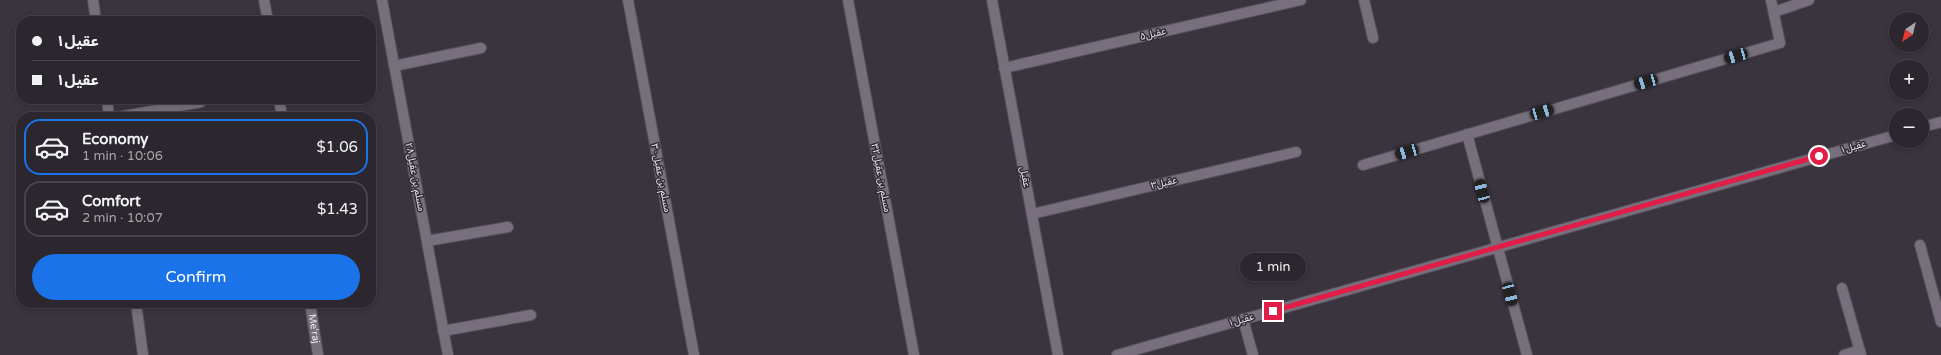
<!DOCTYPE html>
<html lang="en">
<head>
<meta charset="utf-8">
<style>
	:root { --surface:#2c272f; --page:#342f37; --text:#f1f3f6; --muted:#a6a5aa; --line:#48444b; --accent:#1a73e8 }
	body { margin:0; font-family:"Varela Round","Noto Sans Arabic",sans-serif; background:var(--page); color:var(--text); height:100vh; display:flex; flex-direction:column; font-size:15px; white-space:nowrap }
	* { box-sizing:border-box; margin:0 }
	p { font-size:13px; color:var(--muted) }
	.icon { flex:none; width:22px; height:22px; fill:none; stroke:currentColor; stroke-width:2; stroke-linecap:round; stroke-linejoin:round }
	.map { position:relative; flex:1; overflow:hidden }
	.side { position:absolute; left:16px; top:112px; width:360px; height:196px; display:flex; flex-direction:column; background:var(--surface); border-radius:16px; box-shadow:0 2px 6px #0003,0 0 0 1px var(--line) }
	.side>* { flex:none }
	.guide { position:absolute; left:16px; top:16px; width:360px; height:88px; border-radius:16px; box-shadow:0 2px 6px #0003,0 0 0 1px var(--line); display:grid; align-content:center; height:88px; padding:0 16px; background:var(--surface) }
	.needle { width:26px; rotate:215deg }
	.tools { position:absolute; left:1889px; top:12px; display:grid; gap:8px }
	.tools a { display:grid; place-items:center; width:40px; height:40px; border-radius:50%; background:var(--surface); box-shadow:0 2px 6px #0003,0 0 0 1px var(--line); font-size:20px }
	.end { position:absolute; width:18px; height:18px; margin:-9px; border:5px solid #e11d48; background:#fff; box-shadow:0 0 0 2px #fff }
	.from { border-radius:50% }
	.bubble { position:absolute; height:28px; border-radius:14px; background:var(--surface); box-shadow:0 2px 6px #0003,0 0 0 1px var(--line); font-size:13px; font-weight:600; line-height:28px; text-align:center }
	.car { position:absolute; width:12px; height:24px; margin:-12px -6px; border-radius:5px; box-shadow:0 0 3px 1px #0007; background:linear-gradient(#222 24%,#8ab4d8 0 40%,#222 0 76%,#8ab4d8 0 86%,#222 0) }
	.guide b { display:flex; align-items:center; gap:14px; height:38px; font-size:15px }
	.guide b+b { border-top:1px solid var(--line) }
	.guide i { width:10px; height:10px; background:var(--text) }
	ul { padding:7px 0 0; list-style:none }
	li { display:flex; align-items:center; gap:12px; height:56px; margin:0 8px 6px; padding:0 8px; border:2px solid var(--line); border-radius:16px }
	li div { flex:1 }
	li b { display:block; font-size:15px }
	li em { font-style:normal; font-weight:600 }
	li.on { border-color:var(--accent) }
	li>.icon { width:36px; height:36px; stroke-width:1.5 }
	.button { display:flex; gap:8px; margin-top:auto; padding:8px 16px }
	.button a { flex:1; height:46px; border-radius:24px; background:var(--accent); color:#fff; font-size:16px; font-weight:600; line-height:46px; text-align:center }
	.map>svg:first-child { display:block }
</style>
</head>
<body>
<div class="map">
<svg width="1941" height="355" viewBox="0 0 1941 355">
	<rect width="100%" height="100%" fill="#3a343f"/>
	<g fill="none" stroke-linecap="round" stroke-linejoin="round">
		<g stroke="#55505a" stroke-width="12">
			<path id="minor" d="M93,0L96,21
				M382,0L448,355
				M628,0L694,355
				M848,0L914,355
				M1364,0L1373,38
				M1774,12L1809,0
				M394,66L481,48
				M1004,68L1301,0
				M107,99L109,117
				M119,117L201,102
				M1922,127L1941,122
				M1467,134L1527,355
				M1363,165L1780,43L1771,0
				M1032,214L1296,152
				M427,241L508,227
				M1920,245L1941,322
				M1842,288L1861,355
				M136,303L143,355
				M1243,319L1253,355
				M443,331L531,315
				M1117,355L1896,135
				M1844,355L1860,350"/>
		</g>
		<g stroke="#55505a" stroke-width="12">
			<g id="tertiary">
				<path d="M264,0L268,21"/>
				<path d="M992,0L1058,355"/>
				<path d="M279,99L282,117"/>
				<path id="s1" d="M310,303L318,355"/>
			</g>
		</g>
		<use href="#minor" stroke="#77707c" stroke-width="10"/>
		<use href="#tertiary" stroke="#77707c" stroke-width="10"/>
	</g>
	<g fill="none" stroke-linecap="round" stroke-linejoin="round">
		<path stroke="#e11d48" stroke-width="5" d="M1273,311L1819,156"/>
	</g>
	<g text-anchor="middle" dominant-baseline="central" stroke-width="3" stroke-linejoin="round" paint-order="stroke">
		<g font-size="10" fill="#eae6ed" stroke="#302a35">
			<text transform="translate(1153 34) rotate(-13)">عقیل۵</text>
			<text transform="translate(1853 147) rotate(-16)">عقیل۱</text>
			<text transform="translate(415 177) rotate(79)">مسلم بن عقیل۲۸</text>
			<text transform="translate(1025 177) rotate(79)">عقیل</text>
			<text transform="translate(661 178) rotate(79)">مسلم بن عقیل۳۰</text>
			<text transform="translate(881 178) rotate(79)">مسلم بن عقیل۳۲</text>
			<text transform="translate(1164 183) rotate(-13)">عقیل۳</text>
			<text transform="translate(1241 320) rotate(-16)">عقیل۱</text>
			<text stroke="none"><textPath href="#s1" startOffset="26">Me'raj</textPath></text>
		</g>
	</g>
</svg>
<div class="tools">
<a><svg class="needle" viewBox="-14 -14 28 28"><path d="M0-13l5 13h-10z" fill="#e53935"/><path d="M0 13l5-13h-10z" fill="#a6a5aa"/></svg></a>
<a>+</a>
<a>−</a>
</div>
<i class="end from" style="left:1819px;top:156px"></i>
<i class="end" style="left:1273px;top:311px"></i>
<div class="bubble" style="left:1240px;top:253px;width:66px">1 min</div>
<i class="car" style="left:1736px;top:56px;rotate:254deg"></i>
<i class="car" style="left:1646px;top:82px;rotate:254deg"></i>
<i class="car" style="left:1542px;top:112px;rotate:74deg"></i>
<i class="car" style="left:1407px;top:152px;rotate:254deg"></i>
<i class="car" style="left:1482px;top:191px;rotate:345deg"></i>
<i class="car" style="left:1510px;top:294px;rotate:165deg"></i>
<div class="guide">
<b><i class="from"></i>عقیل۱</b>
<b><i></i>عقیل۱</b>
</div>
<section class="side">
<ul>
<li class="on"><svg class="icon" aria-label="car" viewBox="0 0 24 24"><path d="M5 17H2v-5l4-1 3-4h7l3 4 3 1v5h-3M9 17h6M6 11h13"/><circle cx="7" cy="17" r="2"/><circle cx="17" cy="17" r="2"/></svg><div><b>Economy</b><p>1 min · 10:06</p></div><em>$1.06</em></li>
<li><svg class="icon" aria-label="car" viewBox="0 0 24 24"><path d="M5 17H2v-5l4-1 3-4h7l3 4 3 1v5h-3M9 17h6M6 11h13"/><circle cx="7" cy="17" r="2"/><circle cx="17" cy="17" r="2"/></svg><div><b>Comfort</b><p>2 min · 10:07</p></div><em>$1.43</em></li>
</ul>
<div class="button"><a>Confirm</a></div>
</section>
</div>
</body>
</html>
